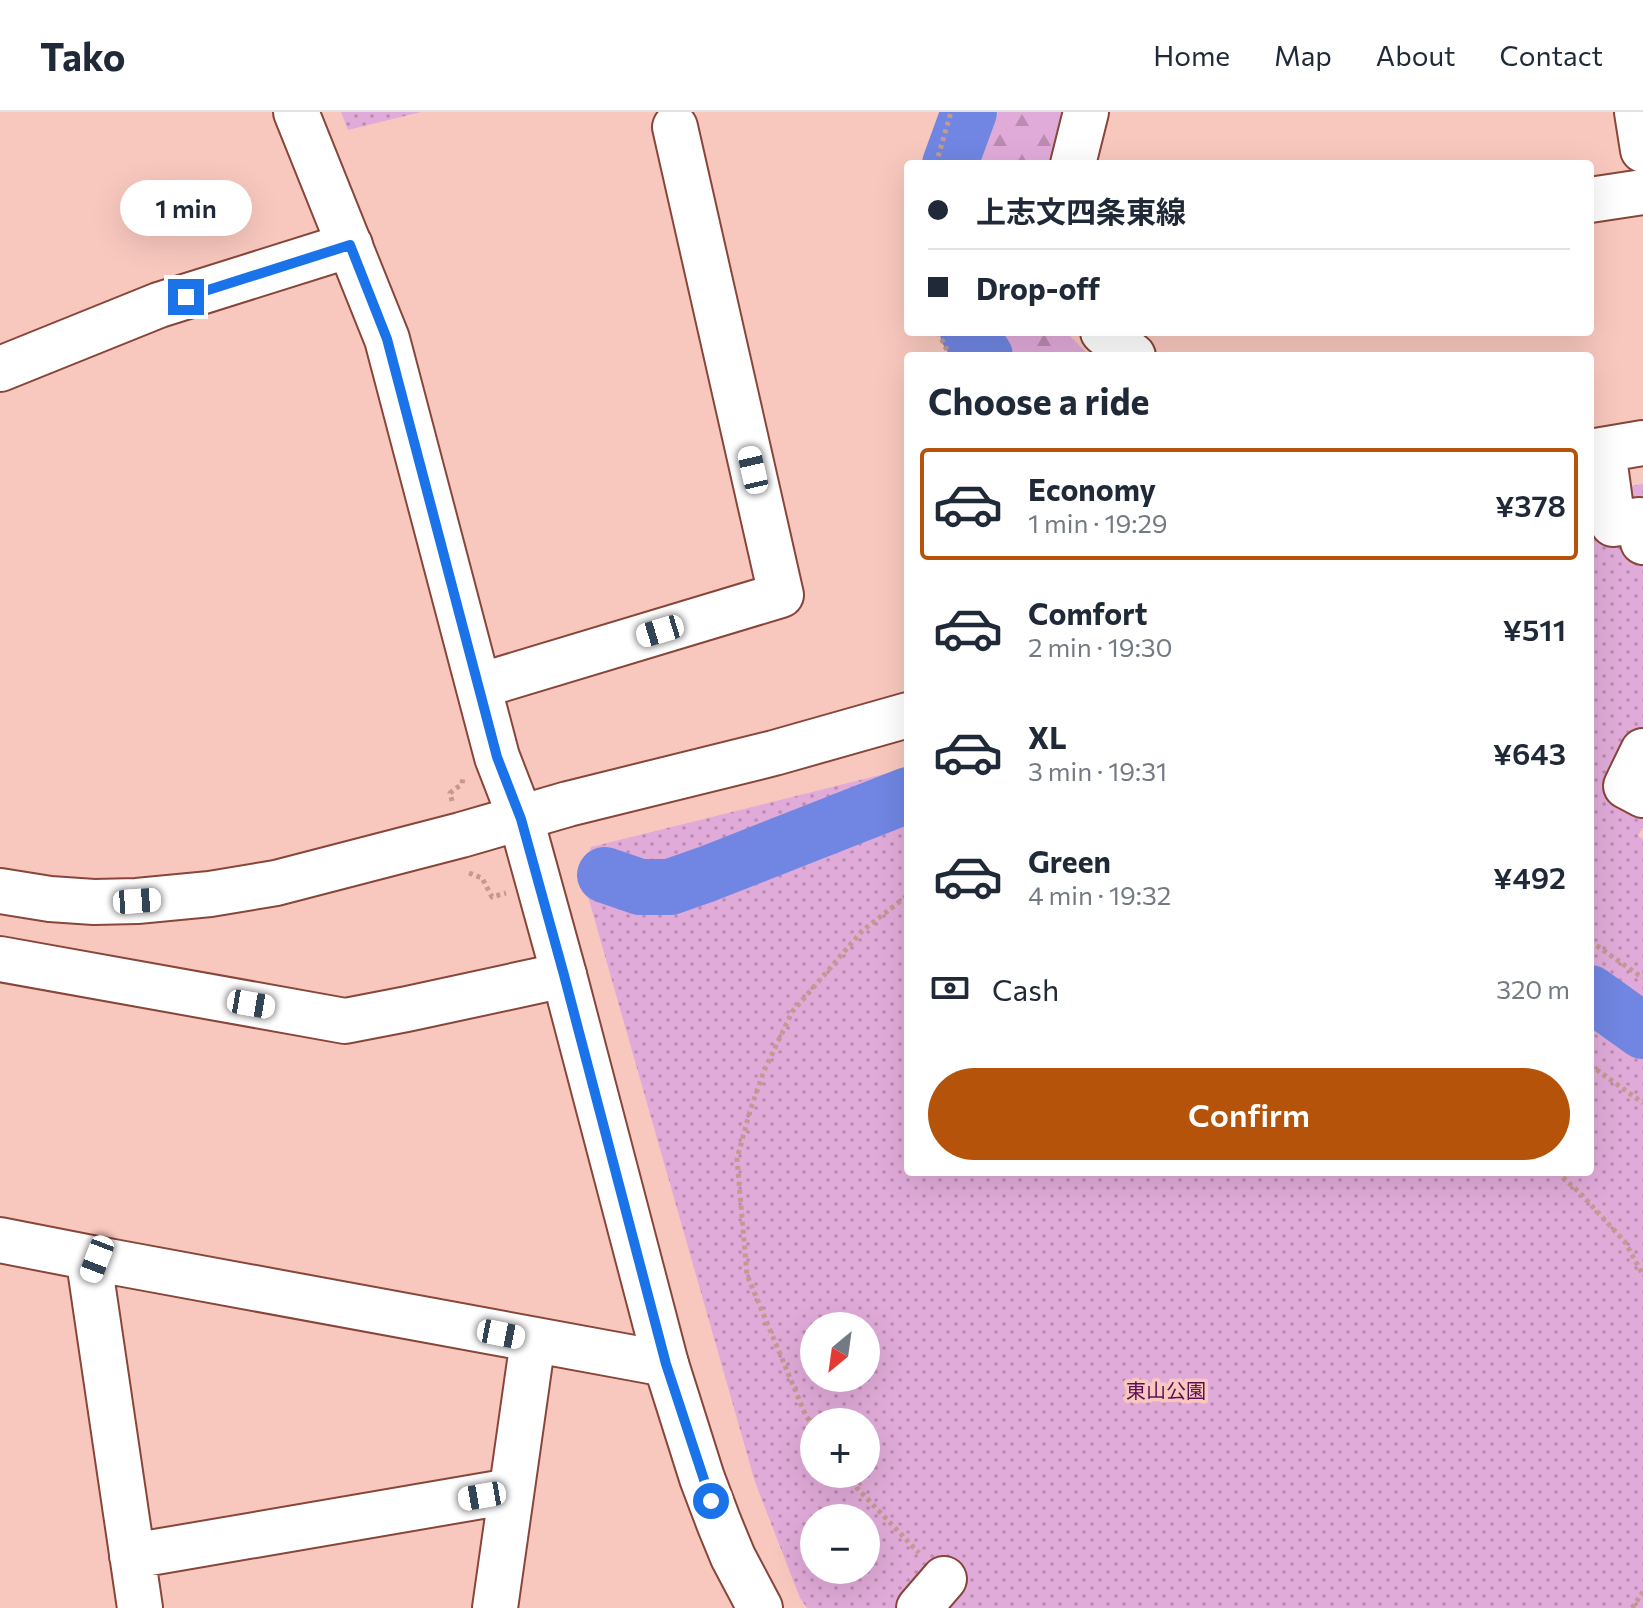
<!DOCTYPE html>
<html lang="en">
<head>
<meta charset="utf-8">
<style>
	:root { --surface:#fff; --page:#f2f2f3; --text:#1f2937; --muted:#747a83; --line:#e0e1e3; --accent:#b45309 }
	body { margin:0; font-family:Commissioner,"Noto Sans JP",sans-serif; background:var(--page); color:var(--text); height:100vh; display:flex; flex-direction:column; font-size:30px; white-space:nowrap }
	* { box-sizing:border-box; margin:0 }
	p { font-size:26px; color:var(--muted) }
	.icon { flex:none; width:44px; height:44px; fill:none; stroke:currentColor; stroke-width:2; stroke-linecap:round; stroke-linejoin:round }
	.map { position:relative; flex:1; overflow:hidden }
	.drawer { position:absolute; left:904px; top:240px; width:690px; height:824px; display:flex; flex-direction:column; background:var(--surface); border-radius:8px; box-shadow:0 8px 32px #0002 }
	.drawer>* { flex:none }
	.guide { position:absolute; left:904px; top:48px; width:690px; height:176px; border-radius:8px; box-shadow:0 8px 32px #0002; display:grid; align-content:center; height:176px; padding:0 24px; background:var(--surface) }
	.needle { width:52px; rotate:209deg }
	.fabs { position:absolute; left:800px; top:1200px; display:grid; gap:16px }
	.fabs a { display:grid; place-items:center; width:80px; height:80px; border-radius:50%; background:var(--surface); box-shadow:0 8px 32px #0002; font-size:40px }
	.end { position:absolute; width:36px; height:36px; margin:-18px; border:10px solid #1a73e8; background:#fff; box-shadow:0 0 0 4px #fff }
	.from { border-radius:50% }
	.bubble { position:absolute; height:56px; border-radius:28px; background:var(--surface); box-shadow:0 8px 32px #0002; font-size:26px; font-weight:600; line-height:56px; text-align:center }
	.car { position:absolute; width:24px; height:48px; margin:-24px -12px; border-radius:10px; box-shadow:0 0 6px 2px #0007; background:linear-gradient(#fff 24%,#345 0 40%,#fff 0 76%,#345 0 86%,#fff 0) }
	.guide b { display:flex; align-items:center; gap:28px; height:76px; font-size:30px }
	.guide b+b { border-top:2px solid var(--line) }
	.guide i { width:20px; height:20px; background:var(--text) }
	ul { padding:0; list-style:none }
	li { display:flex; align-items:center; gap:24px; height:112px; margin:0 16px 12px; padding:0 8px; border:4px solid transparent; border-radius:8px }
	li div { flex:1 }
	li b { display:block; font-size:30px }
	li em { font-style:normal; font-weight:600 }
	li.current { border-color:var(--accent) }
	li>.icon { width:72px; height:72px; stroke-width:1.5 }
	h2 { padding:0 24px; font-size:36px; line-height:96px }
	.pay { display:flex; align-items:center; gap:20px; height:88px; padding:0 24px; font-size:30px }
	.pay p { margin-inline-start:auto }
	.cta { display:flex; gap:16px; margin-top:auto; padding:16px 24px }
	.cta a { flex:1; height:92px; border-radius:48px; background:var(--accent); color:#fff; font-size:32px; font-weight:600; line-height:92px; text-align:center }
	header { display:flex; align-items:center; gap:48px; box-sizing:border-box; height:112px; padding:0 40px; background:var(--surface); border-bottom:2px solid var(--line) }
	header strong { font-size:38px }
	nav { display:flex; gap:44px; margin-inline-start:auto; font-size:28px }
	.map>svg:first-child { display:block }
</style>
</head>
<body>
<header>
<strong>Tako</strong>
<nav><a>Home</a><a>Map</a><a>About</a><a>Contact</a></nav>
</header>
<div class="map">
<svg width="1643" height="1496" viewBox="0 0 1643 1496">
	<defs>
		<pattern id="forest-firs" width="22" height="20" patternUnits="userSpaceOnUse" patternTransform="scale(2)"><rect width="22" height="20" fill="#e1abd9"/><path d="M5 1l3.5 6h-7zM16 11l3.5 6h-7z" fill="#b98cb0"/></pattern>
		<pattern id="park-dots" width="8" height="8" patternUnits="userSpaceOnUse" patternTransform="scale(2)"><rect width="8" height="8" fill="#e1abd9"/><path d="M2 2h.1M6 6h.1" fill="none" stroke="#b98cb0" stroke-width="1.8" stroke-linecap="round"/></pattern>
	</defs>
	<rect width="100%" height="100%" fill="#f8c8be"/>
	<path fill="url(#forest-firs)" d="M998,0H1068L1054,52H980Z
		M998,220H1066L1090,244H1017Z"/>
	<path fill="url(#park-dots)" fill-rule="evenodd" d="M341,0H421L348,18Z
		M1643,372V715L1638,724L1643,727V1496H807L800,1486L755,1370L581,760L591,735L908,656V1060H1590V380ZM814,1214H866V1266H814ZM814,1310H866V1362H814ZM814,1406H866V1458H814Z"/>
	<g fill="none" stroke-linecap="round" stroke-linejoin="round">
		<path stroke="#7086e2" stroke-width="56" d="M950,52L969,0
			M968,220L985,244
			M605,763L640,775H670L707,762L908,683
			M1590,881L1643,919"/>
		<g stroke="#884539" stroke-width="48">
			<path id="minor" d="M1637,0L1643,38
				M1073,52L1086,0
				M1590,88L1643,80
				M1103,220L1133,244
				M0,257L159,193L350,133
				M1603,338L1613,412L1639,408L1643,430
				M1590,340L1643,331
				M479,574L781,483L675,15
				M1643,639L1626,674L1643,683
				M0,779L50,787L94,790L137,789L210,782L276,771L461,723L568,692L774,641L908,603
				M0,847L345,909L407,897L564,863
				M0,1128L97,1147
				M132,1444L511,1379
				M140,1496L91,1163L97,1147L666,1252
				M495,1496L533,1228
				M919,1496L944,1467"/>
		</g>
		<g stroke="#884539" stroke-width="48">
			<path id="major" d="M296,0L387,227L497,645L521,707L564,863L666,1252L702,1366L719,1411L733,1445L760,1496"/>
		</g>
		<path stroke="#c39990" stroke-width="5" stroke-dasharray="4 4" stroke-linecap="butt" d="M936,52L951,0
			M938,220L950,244
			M452,689L450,681L462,672L463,665
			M469,761L482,766L492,785L506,781
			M1590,829L1643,866
			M1590,953L1643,991
			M1557,1060L1580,1081L1625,1130L1643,1163
			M814,1315L806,1304L747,1163L737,1047L750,999L764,959L792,900L862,819L908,783
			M847,1362L857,1376L919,1441
			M1632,1496L1643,1480"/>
		<use href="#minor" stroke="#fff" stroke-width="44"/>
		<use href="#major" stroke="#fff" stroke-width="44"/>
	</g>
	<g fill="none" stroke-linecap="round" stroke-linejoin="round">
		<path stroke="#1a73e8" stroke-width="10" d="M186,185L350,133L387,227L497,645L521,707L564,863L666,1252L711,1389"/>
	</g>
	<g text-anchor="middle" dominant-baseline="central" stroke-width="7" stroke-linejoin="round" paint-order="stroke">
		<g font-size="20" fill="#5b0d55" stroke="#f8c8be">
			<text x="1166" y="1278">東山公園</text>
		</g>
	</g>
</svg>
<div class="fabs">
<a><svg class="needle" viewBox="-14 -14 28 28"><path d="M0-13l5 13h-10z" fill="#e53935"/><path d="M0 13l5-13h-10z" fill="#747a83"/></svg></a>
<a>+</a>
<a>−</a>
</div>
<i class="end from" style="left:711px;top:1389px"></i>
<i class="end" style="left:186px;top:185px"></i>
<div class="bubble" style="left:120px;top:68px;width:132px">1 min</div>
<i class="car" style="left:753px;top:358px;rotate:347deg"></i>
<i class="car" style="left:660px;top:519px;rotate:253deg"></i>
<i class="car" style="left:137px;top:789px;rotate:86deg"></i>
<i class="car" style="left:251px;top:892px;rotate:100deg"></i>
<i class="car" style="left:97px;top:1147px;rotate:201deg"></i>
<i class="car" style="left:501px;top:1222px;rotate:101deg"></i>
<i class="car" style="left:482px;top:1384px;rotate:260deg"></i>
<div class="guide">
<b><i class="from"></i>上志文四条東線</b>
<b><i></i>Drop-off</b>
</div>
<section class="drawer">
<h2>Choose a ride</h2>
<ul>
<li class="current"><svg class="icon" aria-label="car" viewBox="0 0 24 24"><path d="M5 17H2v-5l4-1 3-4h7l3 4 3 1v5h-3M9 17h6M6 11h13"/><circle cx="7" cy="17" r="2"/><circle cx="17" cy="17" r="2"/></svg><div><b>Economy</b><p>1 min · 19:29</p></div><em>¥378</em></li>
<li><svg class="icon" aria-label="car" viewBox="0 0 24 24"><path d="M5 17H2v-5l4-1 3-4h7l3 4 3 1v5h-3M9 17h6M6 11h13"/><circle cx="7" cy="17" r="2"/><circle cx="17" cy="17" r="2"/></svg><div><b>Comfort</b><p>2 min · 19:30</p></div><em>¥511</em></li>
<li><svg class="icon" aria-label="car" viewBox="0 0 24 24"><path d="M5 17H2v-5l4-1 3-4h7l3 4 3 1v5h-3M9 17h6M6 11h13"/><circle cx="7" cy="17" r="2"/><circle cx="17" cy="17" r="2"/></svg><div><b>XL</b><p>3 min · 19:31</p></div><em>¥643</em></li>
<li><svg class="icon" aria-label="car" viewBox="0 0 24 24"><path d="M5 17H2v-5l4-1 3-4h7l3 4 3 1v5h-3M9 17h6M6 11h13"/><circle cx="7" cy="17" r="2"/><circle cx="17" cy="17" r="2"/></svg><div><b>Green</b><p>4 min · 19:32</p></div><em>¥492</em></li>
</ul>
<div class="pay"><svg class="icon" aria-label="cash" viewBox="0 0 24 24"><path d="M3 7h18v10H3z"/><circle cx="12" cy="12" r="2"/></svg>Cash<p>320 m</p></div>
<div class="cta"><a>Confirm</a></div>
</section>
</div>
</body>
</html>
